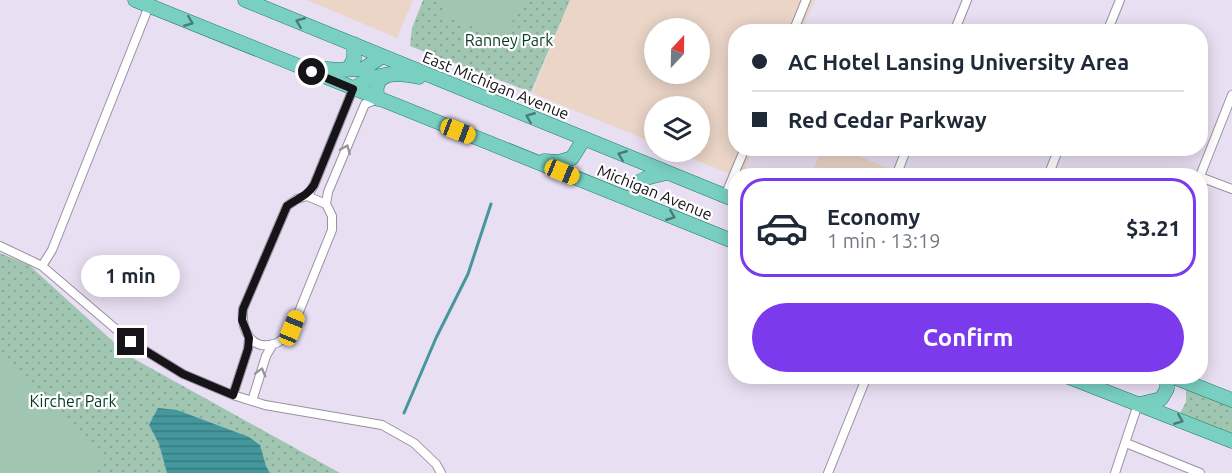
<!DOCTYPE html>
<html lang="en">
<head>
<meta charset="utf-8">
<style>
	:root { --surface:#fff; --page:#f6f6f7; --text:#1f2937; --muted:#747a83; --line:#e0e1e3; --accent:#7c3aed }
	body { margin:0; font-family:Ubuntu,sans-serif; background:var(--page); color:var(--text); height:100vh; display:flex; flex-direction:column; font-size:22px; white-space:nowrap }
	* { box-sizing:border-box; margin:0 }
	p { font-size:20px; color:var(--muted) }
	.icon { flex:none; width:33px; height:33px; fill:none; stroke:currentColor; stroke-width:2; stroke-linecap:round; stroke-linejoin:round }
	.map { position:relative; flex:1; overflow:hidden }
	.sheet { position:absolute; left:728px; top:168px; width:480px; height:216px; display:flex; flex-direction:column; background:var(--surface); border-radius:24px; box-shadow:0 3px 15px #0003 }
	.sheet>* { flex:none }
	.hud { position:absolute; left:728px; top:24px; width:480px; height:132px; border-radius:24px; box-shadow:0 3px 15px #0003; display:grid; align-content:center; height:132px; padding:0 24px; background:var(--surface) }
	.needle { width:39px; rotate:22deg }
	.fabs { position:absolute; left:644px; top:18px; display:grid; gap:12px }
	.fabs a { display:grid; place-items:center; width:66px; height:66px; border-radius:50%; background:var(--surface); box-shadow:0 3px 15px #0003; font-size:30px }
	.end { position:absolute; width:27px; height:27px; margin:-14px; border:8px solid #161319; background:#fff; box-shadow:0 0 0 3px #fff }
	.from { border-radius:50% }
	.bubble { position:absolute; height:42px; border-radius:21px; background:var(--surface); box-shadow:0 3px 15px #0003; font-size:20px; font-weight:600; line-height:42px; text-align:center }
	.car { position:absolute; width:18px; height:36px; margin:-18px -9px; border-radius:8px; box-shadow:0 0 4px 2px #0007; background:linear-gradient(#f5c518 24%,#345 0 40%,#f5c518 0 76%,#345 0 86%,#f5c518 0) }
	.hud b { display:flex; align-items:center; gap:21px; height:57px; font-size:22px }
	.hud b+b { border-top:2px solid var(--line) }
	.hud i { width:15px; height:15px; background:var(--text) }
	ul { padding:10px 0 0; list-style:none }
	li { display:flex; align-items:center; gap:18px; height:99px; margin:0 12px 9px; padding:0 12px; border:3px solid transparent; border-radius:24px }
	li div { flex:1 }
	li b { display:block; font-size:22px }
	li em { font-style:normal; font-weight:600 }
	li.current { border-color:var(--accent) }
	li>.icon { width:54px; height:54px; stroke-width:1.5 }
	.cta { display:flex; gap:12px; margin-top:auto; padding:12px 24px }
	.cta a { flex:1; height:69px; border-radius:36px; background:var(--accent); color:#fff; font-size:24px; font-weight:600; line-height:69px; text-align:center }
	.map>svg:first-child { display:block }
</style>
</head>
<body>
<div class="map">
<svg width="1232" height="473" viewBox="0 0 1232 473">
	<defs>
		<pattern id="green-dots" width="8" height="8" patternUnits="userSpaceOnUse" patternTransform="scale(1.5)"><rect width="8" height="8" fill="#a0c6b1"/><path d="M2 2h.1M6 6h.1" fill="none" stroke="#89a998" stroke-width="1.8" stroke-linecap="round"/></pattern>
		<pattern id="water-rules" width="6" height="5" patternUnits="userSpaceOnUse" patternTransform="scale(1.5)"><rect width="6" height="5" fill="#44979d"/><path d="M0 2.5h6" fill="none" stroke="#387a7f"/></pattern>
	</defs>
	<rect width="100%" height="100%" fill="#e9dff2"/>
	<path fill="#ead5c7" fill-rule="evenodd" d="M307,0H413L397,38Z
		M570,0H815L801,31L735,32V148L753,149L742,175L735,176L676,152H699V106H654V143L532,93ZM654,28H699V74H654Z
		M822,149H841L888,168L885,175H811Z"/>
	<path fill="url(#green-dots)" d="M423,0H570L531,92L410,46L412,28Z
		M0,253L29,265L129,356L340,473H0Z
		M1186,389L1232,407V436L1179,415L1186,402Z"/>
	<path fill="#a0c6b1" d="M447,0H521L505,39L441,14Z
		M0,351L105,461L92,473H0Z"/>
	<path fill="url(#water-rules)" d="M158,408L177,410L249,437L260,445L266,466L270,473H167L159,444L149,425Z"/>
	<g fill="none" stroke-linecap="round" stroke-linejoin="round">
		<path stroke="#44979d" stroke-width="3" d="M404,413L436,338L468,274L491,204"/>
		<g stroke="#9990a1" stroke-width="10">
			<path id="street" d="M793,32L806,0
				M954,32L967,0
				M1107,32L1120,0
				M896,176L907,148
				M1048,176L1059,148
				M1200,176L1232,95
				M1200,177L1232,189
				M307,196L326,204L332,216V230L292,329C287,334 282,342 274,344C250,351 241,328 243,309L287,206L297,199Z
				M307,196L314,185L353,89
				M725,196L745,148
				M326,204L328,192L365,104L378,99
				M0,246L42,266L131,342L183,374L233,395L265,405L382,425L414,443L436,464L441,473
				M42,266L52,250L149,6
				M233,395L248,349L249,338
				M252,401L266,356L273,344
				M1126,443L1200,473
				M828,473L867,376
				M1115,473L1138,404"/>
		</g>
		<g stroke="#1c7a6b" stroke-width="15">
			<path id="primary" d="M135,0L735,242
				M245,0L735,200
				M314,68L341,70L349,68L354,59V44
				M341,70L363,69L383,56
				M353,89L370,78L389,74
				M378,99C370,69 401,73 419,77
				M544,161L559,162L572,158L584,139
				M638,203C626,179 651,176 667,173
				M1066,376L1232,441
				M1171,376L1232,400
				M1140,404L1161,399L1167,389V376"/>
		</g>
		<use href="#street" stroke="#fff" stroke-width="8"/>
		<use href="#primary" stroke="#79d0c1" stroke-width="14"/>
	</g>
	<defs><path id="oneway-chevron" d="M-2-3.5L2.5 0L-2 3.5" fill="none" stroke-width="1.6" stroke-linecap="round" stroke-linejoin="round" transform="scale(1.5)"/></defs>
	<g stroke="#4c7b75">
		<use href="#oneway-chevron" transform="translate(189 22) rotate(22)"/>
		<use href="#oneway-chevron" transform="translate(300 22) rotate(-158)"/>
		<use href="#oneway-chevron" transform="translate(530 117) rotate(-158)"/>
		<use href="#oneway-chevron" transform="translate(622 155) rotate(-158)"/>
		<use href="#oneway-chevron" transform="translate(671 216) rotate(22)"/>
		<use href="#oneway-chevron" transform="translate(1179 420) rotate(22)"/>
	</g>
	<g stroke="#969598">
		<use href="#oneway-chevron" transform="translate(346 149) rotate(-68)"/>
		<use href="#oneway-chevron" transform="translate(261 372) rotate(-74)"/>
	</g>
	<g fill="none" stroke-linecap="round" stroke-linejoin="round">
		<path stroke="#161319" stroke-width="8" d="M131,342L183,374L233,395L248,349L249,338L242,320L243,309L287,206C298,198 307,196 314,185L353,89L312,72"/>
	</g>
	<g text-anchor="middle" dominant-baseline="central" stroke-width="4.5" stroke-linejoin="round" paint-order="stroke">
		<g font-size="16" fill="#043924" stroke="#fff">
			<text x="509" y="40">Ranney Park</text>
			<text x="73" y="401">Kircher Park</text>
		</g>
		<g font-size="16" fill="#161319" stroke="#fff">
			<text transform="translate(496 85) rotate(22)">East Michigan Avenue</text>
			<text transform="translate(655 192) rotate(22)">Michigan Avenue</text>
		</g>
	</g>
</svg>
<div class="fabs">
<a><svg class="needle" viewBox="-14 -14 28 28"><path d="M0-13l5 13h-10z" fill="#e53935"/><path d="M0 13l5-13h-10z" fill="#747a83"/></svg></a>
<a><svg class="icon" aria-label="layers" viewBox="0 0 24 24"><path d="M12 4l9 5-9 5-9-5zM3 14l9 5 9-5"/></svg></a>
</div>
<i class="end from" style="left:312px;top:72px"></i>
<i class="end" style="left:131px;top:342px"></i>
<div class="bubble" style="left:81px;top:255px;width:99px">1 min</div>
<i class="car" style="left:458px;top:131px;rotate:111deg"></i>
<i class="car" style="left:562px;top:172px;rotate:112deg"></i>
<i class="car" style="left:292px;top:328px;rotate:22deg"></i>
<div class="hud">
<b><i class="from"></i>AC Hotel Lansing University Area</b>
<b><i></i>Red Cedar Parkway</b>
</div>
<section class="sheet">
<ul>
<li class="current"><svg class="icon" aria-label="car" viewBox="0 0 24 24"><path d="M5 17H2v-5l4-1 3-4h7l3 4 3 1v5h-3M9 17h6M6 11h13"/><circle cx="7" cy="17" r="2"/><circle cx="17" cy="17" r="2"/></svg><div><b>Economy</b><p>1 min · 13:19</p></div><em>$3.21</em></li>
</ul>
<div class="cta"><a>Confirm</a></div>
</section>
</div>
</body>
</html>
